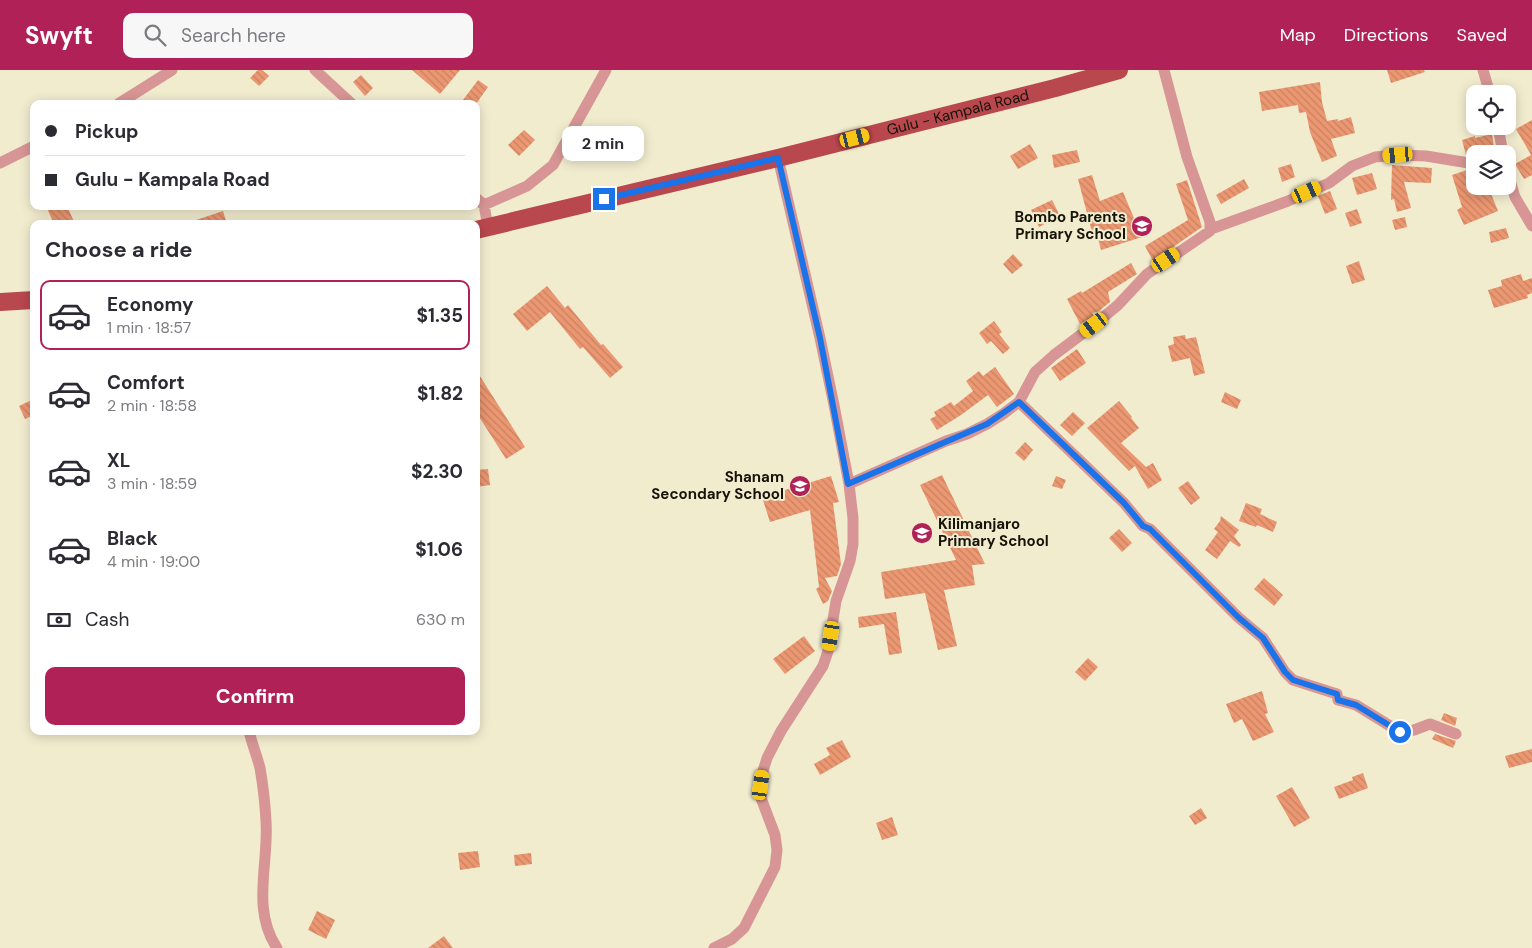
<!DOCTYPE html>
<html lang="en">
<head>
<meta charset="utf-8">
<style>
	:root { --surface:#fff; --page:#f7f7f7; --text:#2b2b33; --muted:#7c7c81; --line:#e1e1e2; --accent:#b02157 }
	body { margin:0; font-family:"DM Sans",sans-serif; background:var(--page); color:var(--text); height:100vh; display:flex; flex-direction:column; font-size:19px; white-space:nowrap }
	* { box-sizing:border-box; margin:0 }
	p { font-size:16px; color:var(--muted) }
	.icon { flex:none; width:28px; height:28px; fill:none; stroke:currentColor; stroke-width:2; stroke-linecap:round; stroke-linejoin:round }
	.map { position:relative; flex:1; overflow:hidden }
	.sheet { position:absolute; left:30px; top:150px; width:450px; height:515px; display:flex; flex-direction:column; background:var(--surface); border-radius:10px; box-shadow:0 2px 12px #0003 }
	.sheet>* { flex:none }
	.top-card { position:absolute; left:30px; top:30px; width:450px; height:110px; border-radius:10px; box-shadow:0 2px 12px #0003; display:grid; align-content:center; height:110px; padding:0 15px; background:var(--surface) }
	.tools { position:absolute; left:1466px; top:15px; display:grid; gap:10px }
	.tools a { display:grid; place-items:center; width:50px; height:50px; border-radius:10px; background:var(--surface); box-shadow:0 2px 12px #0003; font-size:25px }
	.end { position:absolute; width:22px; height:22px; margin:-11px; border:6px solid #1a73e8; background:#fff; box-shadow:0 0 0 2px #fff }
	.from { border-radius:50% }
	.bubble { position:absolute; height:35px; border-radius:10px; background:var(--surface); box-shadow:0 2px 12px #0003; font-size:16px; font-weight:700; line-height:35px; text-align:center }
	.car { position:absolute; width:15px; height:30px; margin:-15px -8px; border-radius:6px; box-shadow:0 0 4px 1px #0007; background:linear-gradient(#f5c518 24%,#345 0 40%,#f5c518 0 76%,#345 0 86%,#f5c518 0) }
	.top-card b { display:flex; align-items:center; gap:18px; height:48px; font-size:19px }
	.top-card b+b { border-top:1px solid var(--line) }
	.top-card i { width:12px; height:12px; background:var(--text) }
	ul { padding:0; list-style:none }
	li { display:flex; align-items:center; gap:15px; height:70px; margin:0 10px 8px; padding:0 5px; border:2px solid transparent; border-radius:10px }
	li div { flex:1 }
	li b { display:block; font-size:19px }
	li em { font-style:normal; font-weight:700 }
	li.current { border-color:var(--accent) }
	li>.icon { width:45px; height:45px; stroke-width:1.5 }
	h2 { padding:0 15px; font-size:22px; line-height:60px }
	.pay { display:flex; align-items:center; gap:12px; height:55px; padding:0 15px; font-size:19px }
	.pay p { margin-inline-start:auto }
	.primary-button { display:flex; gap:10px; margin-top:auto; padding:10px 15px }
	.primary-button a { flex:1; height:58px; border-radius:10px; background:var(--accent); color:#fff; font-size:20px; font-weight:700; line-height:58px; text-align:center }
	header { display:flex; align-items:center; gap:30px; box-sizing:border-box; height:70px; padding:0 25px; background:var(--accent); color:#fff }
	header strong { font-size:24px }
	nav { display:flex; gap:28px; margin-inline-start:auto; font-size:18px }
	.search { width:350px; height:45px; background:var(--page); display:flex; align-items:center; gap:12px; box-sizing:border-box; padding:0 18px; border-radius:10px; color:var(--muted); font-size:19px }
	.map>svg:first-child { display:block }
</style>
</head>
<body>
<header>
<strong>Swyft</strong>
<div class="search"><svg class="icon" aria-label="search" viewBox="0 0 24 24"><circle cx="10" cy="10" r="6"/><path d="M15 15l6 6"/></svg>Search here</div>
<nav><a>Map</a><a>Directions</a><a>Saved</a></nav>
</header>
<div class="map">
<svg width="1532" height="878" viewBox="0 0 1532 878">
	<defs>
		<pattern id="building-back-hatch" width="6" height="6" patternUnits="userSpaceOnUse" patternTransform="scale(1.25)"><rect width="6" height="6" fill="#eb9771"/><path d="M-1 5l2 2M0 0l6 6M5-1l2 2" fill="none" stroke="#c98160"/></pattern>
	</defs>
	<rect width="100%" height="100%" fill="#f2eccf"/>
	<path fill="url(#building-back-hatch)" d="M258,0H262L269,6L259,16L250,8Z
		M412,0H460L440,24Z
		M1387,0H1424L1425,2L1391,13Z
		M361,5L373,18L365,26L353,12Z
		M478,10L488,17L476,34H460Z
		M1320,12L1322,32L1327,51L1338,49V51L1351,47L1355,63L1331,69L1337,86L1322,92L1310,62L1306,42L1299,43L1298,35L1262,41L1259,22Z
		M1532,50V105L1524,109L1515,94L1531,85L1516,59Z
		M524,60L535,70L519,86L508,75Z
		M1492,64L1495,84L1466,85L1462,70L1475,66V68Z
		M1030,74L1038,88L1018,99L1010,86Z
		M1077,80L1080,92L1054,98L1052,85Z
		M1291,94L1295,107L1282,112L1278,98Z
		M1392,95L1432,98L1431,113L1404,112L1411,138L1397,142L1394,129L1391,130Z
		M1467,100L1473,116H1488L1498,141L1464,155L1457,140L1462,137L1452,105Z
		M1372,103L1377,119L1357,125L1352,108Z
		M1092,105L1100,131L1123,122L1142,167L1101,180L1097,165L1093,166L1078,109Z
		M1244,109L1249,118L1221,134L1216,125Z
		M1187,110L1202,157L1153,191L1145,176L1188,150L1176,114Z
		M1330,121L1337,139L1325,144L1318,126Z
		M1052,130L1060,146L1039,157L1031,140Z
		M46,136H67L75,154H54Z
		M1357,139L1362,153L1350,157L1345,143Z
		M223,141L227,154H190V152Z
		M1405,147L1407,157L1395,160L1392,150Z
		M1506,158L1509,168L1491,173L1489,162Z
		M1013,184L1023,195L1012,204L1003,194Z
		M1359,191L1365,210L1352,214L1346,196Z
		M1131,193L1137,204L1108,222L1110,232L1099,241L1092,243L1094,246L1080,254L1067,229L1081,221L1082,223Z
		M1521,204L1523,211L1532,208V223L1527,225L1528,228L1494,238L1488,220L1502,216L1501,210Z
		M547,216L565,238L568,235L601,275L603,274L623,297L610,308L583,277L580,279L550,242L527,261L513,244Z
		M994,251L1002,262L999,264L1010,278L1003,284L991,271L987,274L979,263Z
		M1185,265L1186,269L1196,267L1205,303L1194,306L1190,288L1172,292L1168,276L1174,274L1173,267Z
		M1077,279L1086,293L1060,311L1051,298Z
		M995,297L1014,324L997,337L988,325L961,345L937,360L930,349L936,346L934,342L951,332L954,336L973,321L966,311L979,301L983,306Z
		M476,300L525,377L506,389L476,342Z
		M1225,322L1241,330L1237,339L1221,332Z
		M34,329V345L25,349L19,336Z
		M1119,331L1132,347L1131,348L1139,358L1121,373L1146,397L1153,393L1162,410L1148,419L1135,396L1129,401L1087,358Z
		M1073,342L1085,353L1072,366L1060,355Z
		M1025,372L1033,380L1024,391L1015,383Z
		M488,399L490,415L476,417V400Z
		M942,405L985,494L972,495L975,515L944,520L957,576L938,580L925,523L885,529L881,502L956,490L920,415Z
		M831,406L839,432L833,433L841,494L837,506L825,508L832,521L828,531L823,534L816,519L819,517L810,440L770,452L762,427Z
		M1056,406L1066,410L1062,419L1052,416Z
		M1188,411L1200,428L1191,435L1178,418Z
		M1246,433L1262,439L1260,444L1277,452L1273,462L1257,455L1256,457L1239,451Z
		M1221,446L1239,460L1234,466L1241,475L1239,477L1230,471L1217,489L1205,480L1218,462L1214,459L1220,451Z
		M1119,459L1132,473L1122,482L1109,468Z
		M1264,508L1283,525L1274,536L1254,519Z
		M896,542L902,583L889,585L884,554L859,558L858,547Z
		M804,566L815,581L785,604L773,589Z
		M1088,588L1098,597L1085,611L1075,602Z
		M1262,621L1268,643L1265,644L1274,662L1253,671L1242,649L1234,653L1226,634Z
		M1444,643L1457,648L1455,656L1441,650Z
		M1435,664L1456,671L1453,678L1432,669Z
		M842,670L851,687L820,705L814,694L830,685L826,678Z
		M1532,679V692L1509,698L1505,686Z
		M1363,703L1368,718L1339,729L1334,717L1353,710L1352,707Z
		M1292,717L1310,748L1294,757L1276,726Z
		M1201,738L1207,748L1195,755L1189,746Z
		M892,747L898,765L882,770L876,753Z
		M478,781L480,797L460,800L458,783Z
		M531,783L532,794L515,796L514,785Z
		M317,841L335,850L326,869L308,860Z
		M444,866L453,878H428Z"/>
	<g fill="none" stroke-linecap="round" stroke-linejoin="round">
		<path stroke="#d79695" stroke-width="11" d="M315,0L352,34
			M1483,0L1490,24
			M118,34L172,0
			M1498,56L1503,84
			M0,93L34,76
			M1508,104L1515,127L1532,156
			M476,128L484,135L488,157
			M484,135L527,116L553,95L606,0
			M1211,159L1288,131L1329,113L1352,96L1375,87L1398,85L1426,86L1475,94
			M1019,332L1124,433L1143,456L1150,459L1239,548L1263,568L1285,602L1293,610L1337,624L1338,630L1356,635L1400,662L1414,660L1430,654L1456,664
			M849,414L946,371L967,364L987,354L1003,344L1019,332L1035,302L1054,285L1094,255L1118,235L1147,204L1210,161V152L1187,87L1164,0
			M249,661C252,674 257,686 260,698C263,715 265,733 266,751C269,794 251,839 277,878
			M714,878L732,869L744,858L775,797L777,780L775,765L761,728L763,701L767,688L781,661L823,596L828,581L836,531L850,491L853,474V448L849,414L834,335L820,268L778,88"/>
		<g stroke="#b9474e" stroke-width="18">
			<path id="s1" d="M476,160L778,88L1055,18L1119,0"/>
			<path d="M0,232L34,230"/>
		</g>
	</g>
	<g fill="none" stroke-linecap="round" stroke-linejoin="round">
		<path stroke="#1a73e8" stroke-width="6" d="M604,129L778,88L820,268L848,414L987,354L1019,332L1124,433L1143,456L1150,459L1239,548L1263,568L1285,602L1293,610L1337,624L1338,630L1356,635L1400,662"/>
	</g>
	<defs>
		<g id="school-disc" transform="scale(1.125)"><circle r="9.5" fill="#b02157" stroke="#f2eccf"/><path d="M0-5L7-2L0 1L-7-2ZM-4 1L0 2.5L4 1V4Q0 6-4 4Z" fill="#fff"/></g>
	</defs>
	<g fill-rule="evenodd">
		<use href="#school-disc" x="1142" y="156"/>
		<use href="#school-disc" x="800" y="416"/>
		<use href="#school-disc" x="922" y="463"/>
	</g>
	<g text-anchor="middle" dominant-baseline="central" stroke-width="4" stroke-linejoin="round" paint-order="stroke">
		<g font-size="15" fill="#161309" stroke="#f2eccf">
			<text stroke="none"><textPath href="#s1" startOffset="496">Gulu - Kampala Road</textPath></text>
		</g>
		<g font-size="15" font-weight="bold" fill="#161309" stroke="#f2eccf" text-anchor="end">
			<text x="1126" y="147">Bombo Parents<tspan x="1126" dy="17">Primary School</tspan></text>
			<text x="784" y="407">Shanam<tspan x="784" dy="17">Secondary School</tspan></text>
			<text x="938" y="454" text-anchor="start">Kilimanjaro<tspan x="938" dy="17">Primary School</tspan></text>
		</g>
	</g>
</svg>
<div class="tools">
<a><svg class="icon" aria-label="locate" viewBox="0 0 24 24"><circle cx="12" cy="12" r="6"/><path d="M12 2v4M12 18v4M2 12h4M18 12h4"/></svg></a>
<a><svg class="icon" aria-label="layers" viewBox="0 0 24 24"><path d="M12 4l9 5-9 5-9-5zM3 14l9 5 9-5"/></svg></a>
</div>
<i class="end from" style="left:1400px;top:662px"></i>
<i class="end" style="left:604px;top:129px"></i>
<div class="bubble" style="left:562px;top:56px;width:82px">2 min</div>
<i class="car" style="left:855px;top:68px;rotate:76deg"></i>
<i class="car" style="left:1398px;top:85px;rotate:265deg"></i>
<i class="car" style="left:1307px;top:122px;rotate:66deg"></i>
<i class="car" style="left:1166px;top:190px;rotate:56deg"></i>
<i class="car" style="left:1094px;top:255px;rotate:233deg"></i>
<i class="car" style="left:831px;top:566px;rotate:189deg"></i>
<i class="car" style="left:761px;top:715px;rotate:8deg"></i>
<div class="top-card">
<b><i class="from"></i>Pickup</b>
<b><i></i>Gulu - Kampala Road</b>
</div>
<section class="sheet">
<h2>Choose a ride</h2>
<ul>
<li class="current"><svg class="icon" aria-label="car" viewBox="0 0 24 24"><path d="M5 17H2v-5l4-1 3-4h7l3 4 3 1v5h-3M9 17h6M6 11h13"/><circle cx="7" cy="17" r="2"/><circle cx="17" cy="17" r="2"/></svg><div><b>Economy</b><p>1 min · 18:57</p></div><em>$1.35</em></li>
<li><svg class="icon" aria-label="car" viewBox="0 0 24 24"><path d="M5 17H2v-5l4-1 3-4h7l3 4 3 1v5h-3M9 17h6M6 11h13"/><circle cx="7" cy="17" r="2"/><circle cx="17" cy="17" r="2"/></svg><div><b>Comfort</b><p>2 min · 18:58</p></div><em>$1.82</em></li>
<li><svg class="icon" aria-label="car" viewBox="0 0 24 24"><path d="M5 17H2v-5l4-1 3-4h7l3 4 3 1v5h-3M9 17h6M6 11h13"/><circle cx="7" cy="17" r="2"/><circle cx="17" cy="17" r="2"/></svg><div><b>XL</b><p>3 min · 18:59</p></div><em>$2.30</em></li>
<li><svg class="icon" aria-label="car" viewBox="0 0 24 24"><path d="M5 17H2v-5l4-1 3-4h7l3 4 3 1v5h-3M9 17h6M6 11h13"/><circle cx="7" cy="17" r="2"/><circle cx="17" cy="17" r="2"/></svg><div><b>Black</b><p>4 min · 19:00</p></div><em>$1.06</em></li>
</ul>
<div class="pay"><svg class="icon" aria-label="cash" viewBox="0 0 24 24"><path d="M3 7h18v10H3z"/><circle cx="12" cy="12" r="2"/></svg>Cash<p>630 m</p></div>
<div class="primary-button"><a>Confirm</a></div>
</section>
</div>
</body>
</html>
